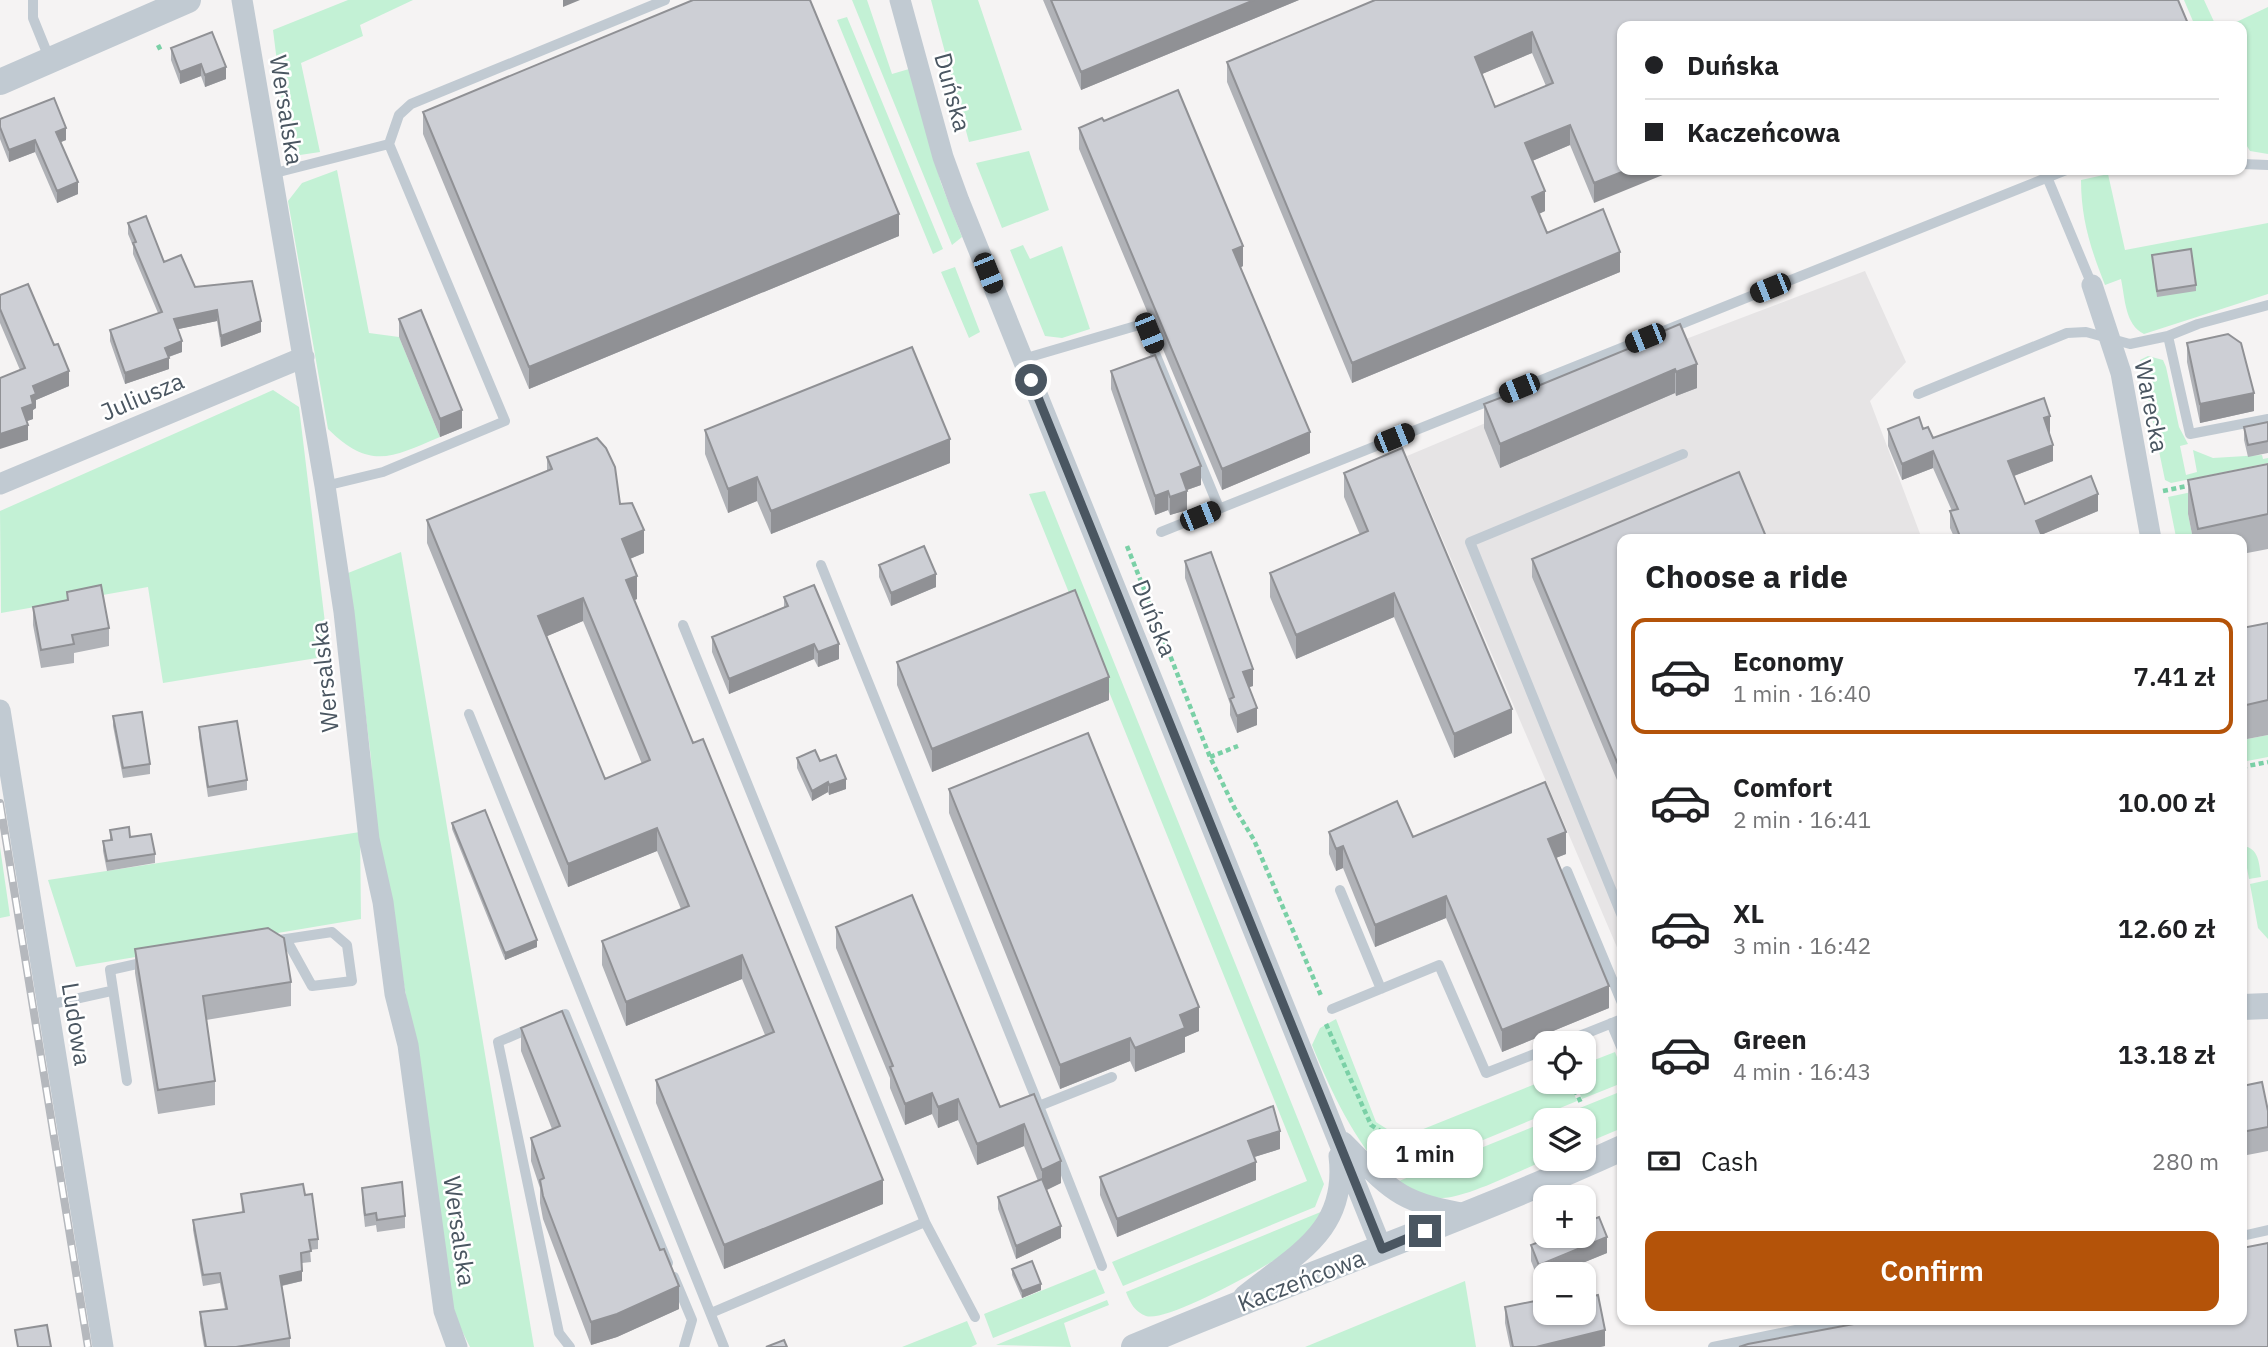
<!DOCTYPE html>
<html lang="en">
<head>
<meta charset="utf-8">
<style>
	:root { --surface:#fff; --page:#f6f6f6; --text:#202124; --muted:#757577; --line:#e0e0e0; --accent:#b45309 }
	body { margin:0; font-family:"IBM Plex Sans",sans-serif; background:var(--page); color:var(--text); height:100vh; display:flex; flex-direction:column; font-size:26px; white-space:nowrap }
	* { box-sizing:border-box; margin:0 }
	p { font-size:23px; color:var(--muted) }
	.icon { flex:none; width:38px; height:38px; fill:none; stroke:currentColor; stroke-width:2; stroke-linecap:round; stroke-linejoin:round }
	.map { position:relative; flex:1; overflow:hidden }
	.details { position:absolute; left:1617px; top:534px; width:630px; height:791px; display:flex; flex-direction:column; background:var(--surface); border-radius:14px; box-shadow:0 2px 5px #0004 }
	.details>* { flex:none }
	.banner { position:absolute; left:1617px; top:21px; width:630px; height:154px; border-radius:14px; box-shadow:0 2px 5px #0004; display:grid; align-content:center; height:154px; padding:0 28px; background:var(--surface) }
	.tools { position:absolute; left:1533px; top:1031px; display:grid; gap:14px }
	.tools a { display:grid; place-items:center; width:63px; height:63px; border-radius:14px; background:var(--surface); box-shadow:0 2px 5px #0004; font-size:35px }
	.end { position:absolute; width:32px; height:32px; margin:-16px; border:9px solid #4a5661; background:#fff; box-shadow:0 0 0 4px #fff }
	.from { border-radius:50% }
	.bubble { position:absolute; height:49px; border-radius:14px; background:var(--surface); box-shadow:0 2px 5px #0004; font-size:23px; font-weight:600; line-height:49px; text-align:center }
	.car { position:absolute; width:21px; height:42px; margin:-21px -10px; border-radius:9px; box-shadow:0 0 5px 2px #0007; background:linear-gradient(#222 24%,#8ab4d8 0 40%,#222 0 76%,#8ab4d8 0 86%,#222 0) }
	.banner b { display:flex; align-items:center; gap:24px; height:66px; font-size:26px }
	.banner b+b { border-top:2px solid var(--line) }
	.banner i { width:18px; height:18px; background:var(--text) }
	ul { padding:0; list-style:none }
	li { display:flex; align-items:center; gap:21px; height:116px; margin:0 14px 10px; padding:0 14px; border:4px solid transparent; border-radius:14px }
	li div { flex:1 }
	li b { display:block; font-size:26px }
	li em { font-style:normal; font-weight:600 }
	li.on { border-color:var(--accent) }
	li>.icon { width:63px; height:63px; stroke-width:1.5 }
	h2 { padding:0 28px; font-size:32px; line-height:84px }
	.pay { display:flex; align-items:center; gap:18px; height:77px; padding:0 28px; font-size:26px }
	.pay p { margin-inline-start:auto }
	.button { display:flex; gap:14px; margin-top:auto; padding:14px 28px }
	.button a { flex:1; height:80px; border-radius:14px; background:var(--accent); color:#fff; font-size:28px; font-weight:600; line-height:80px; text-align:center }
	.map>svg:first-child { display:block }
</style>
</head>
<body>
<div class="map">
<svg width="2268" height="1347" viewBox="0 0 2268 1347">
	<rect width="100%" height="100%" fill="#f5f3f3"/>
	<path fill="#e6e4e5" d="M1865,271L1906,362L1870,401L1922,539H1622V959L1407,456L1678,342Z"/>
	<path fill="#c3f1d5" d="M348,0H413L360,25L363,36L301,63L320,152L300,155L284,144L282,102L273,30Z
		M852,0H867L892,74L909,69L941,183L962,237L952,245Z
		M931,0H978L1022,130L969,142Z
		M2184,0H2204L2216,26H2195Z
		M2268,7V154L2250,151L2242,138V26H2228Z
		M847,17L943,249L933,254L837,20Z
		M1029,151L1049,210L1002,228L976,163Z
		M337,170L369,333L399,337L440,437C392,457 371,471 328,429L288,201L302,183Z
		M2108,174L2125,250L2268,223V294L2144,334C2125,325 2125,298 2121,279L2105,285C2091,250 2081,219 2081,180Z
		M1023,245L1030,259L1062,246L1090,329L1062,338L1045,336L1010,250Z
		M955,267L980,332L969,338L941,272Z
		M2148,356L2163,360L2166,367L2179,427L2188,444L2180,446L2186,475L2197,472L2193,450L2213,458L2262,455L2263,459L2268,458V463L2171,483L2165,480L2140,360Z
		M273,390L299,407L329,656L163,683L148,587L1,613L0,511Z
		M2268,476L2188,514L2192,534L2176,537L2168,497Z
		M1045,491L1324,1184L1315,1207L1123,1286L1112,1262L1307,1181L1029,494Z
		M401,552L534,1347H470L456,1319L443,1259L412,1030L375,819L371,758L348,573Z
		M2268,735V757L2242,762V740Z
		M360,832L361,919L76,967L48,880Z
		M2243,846C2259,848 2259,863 2261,877L2249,879Z
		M0,847L10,916L0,918Z
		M2268,880V939L2258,928L2250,884Z
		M1336,1019L1376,1122L1401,1138L1545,1080L1569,1082L1577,1101L1389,1179C1354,1139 1332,1094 1312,1045L1320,1028Z
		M1615,1052L1622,1070V1083L1582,1099L1575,1082H1584V1064Z
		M1622,1091V1128L1584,1144V1120H1550Z
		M1545,1122V1158L1548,1159C1523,1169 1465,1199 1441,1198C1426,1198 1408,1188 1394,1183Z
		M1328,1209C1316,1222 1304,1238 1291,1249C1272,1264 1167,1323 1146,1316C1135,1312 1130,1303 1126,1292Z
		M1095,1269L1105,1293L993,1338L984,1314Z
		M1465,1281L1476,1347H1305Z
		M1107,1300L1109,1305L1064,1323L1071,1347L996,1345Z
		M967,1321L977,1344L971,1347H902Z"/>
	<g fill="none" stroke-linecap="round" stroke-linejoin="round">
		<path stroke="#7ad0a6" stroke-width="4.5" stroke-dasharray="5 3.5" stroke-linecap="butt" d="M158,45L161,51
			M2163,491L2192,485
			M1127,546L1210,757L1234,807L1254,840L1322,998
			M1210,757L1238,746
			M2242,767L2268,762
			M1326,1024L1371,1125L1401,1145L1447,1157
			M1571,1082L1581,1103"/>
		<path stroke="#c1cad2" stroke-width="10" d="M33,0V18L50,60
			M389,144L399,115L411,104L665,0
			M2242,164L2268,165
			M271,174L389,144L505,421L383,472L325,486
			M2047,177L2092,285
			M2268,305L2198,324L2168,336L2190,434L2268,419
			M1023,359L1139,325L1145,329L1219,508
			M1918,394L2067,333L2086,332L2130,344L2168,336
			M1161,532L2066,170
			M821,565L1039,1106L1112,1077
			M683,625L925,1222L711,1313
			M469,714L724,1347
			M1567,871L1622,1003
			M1340,890L1381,989
			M1622,916L1470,542L1683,454
			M273,941L332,932L347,945L352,981L312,986L286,939
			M48,1005L111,991
			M1332,1009L1439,965L1486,1073L1545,1050
			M551,1020L565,1014L668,1263
			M1611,1023L1622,1049
			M533,1027L498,1042L559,1333L570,1347
			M1562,1043L1622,1019
			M127,1081L110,970L150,961
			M1039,1106L1102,1266
			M925,1222L975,1317
			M2242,1236L2268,1230
			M674,1277L692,1320L684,1347
			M1713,1347L1844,1320"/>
		<path stroke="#c1cad2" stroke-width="21" d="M242,0L325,486L344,612L369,839L383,902L395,994L408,1045L444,1311L457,1347
			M900,0L943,157L959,201L1382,1249
			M2092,285L2121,373L2151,539
			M0,484L304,357
			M0,710L103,1347
			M1343,1142C1390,1189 1399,1204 1468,1214
			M1244,1296C1296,1254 1348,1231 1339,1156"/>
		<path stroke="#c1cad2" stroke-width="26" d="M0,82L188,0
			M2242,1007L2268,1006
			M1134,1347C1296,1278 1462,1221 1622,1148"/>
		<g stroke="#b5b8bd" stroke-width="8">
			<path id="rail" d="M0,803L88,1347"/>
		</g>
		<use href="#rail" stroke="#fff" stroke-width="5" stroke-dasharray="16" stroke-linecap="butt"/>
	</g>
	<path fill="#b0b2b7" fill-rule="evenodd" d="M1043,0H1299L1081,90Z
		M1375,0L1622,26L1594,203L1570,145L1532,161L1545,211L1539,214L1547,233L1620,272L1352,383L1227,82V62ZM1532,53L1546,86L1495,107L1482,74Z
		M171,48L226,79L205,87L201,76L180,84L171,60Z
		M423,112L899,236L529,389L423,134Z
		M0,119L66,140L61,142L78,194L57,203L35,152L9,162L0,139Z
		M1104,121L1243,266L1240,268L1310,453L1222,490L1079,149V128Z
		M128,223L164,262L195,287L261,332L221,347L217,321L178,329L182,352L169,357V369L125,384L110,341V330L158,313L133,254V246L128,234Z
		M2152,255L2196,285V291L2157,297Z
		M0,295L69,386L36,400V408L33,410V419L27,421L28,440L20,370L0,323Z
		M399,319L462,428L440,437L399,337Z
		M1661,332L1697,388L1676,396L1675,393L1500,468L1484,428V404L1506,399L1661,335Z
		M2187,343L2254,411L2200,423L2187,362Z
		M1111,371L1201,485L1187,490V510L1170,515L1168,510L1155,515L1111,389Z
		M2268,422V453L2248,457L2244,440V427Z
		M1888,429H1923L1933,438L2050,433H2049L2053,461L2014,476L2025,504L2098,511L2041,535L2043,539H1955L1950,528V511H1952L1933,468L1902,480L1888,446Z
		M705,430L950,463L771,534L757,501L728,513L705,454Z
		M547,457L620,504L644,553L630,559L637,599L634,600L883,1204L724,1269L656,1103V1080L765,1035L742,979L626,1026L602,965V941L681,909L657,851L568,887L427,543V520L547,471ZM583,621L642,764L605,779L547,636Z
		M2268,464V549L2242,554V539H2193L2188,514V480Z
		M1344,473L1512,733L1454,758L1394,617L1296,659L1270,597V573L1360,535L1344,497Z
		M1622,539V792L1532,577V559Z
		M1185,561L1253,686L1249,687L1257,725L1237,733L1230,715V704L1185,578Z
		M879,565L936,587L891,606L879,577Z
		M67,592L109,628V646L74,653V663L41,668L33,625V607L67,601Z
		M784,597L839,659L818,667L814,659L729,694L712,652V637L784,607Z
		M2268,623V735L2242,740V628Z
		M897,662L1109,700L932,772L897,685Z
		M113,716L150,764V774L123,778L113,726Z
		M199,727L247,780V790L208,797L199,737Z
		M797,758L820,761L846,789L829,795L828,792L812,801L797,768Z
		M949,789L1199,1031L1185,1037V1052L1135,1072L1130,1061L1060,1089L949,813Z
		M452,823L537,947L505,960L452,829Z
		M110,830L130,837L155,854V863L107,871L103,851V841L110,840Z
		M1329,832L1413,837L1566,854L1556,858L1609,1008L1502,1052L1446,918L1375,947L1343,868L1336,871L1329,854Z
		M836,927L1000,1107L1034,1094L1061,1183L1047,1190L1061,1238L1016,1259L998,1209V1197L1038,1181L1024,1146L977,1165L958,1120L938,1128L932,1114L905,1125L890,1088V1078L836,948Z
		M135,949L291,982V1006L206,1020L215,1081V1105L158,1114L135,973Z
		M521,1028L679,1309L617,1337L591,1345L543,1219L540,1203V1188L531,1161V1138L552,1129L521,1051Z
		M2242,1086L2268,1111V1151L2242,1156Z
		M1280,1149L1254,1157L1256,1180L1117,1237L1100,1195V1177Z
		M362,1188L405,1216V1228L377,1232L376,1225L365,1227L362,1200Z
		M241,1194L305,1195L318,1239V1249L310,1250L311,1262L302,1263V1281L282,1286L290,1338V1347H204L200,1323V1312L225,1309L220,1283L203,1286L193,1230V1220L242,1212Z
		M1531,1245L1607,1253L1557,1273L1545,1274V1297L1531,1261Z
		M1012,1269L1041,1290L1022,1298L1012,1275Z
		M1505,1307L1605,1346L1600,1347H1510L1505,1323Z"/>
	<path fill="#909195" d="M563,0H580L563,7Z
		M1254,0H1299L1081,90V72Z
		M1532,32V53L1475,77V57Z
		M201,64V76L180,84V72Z
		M226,67V79L205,87V75Z
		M1570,125V145L1525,164V143Z
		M66,128V140L56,144V132Z
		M35,140V152L9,162V150Z
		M1627,170H1675L1594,203V183Z
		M78,182V194L57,203V191Z
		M1545,191V211L1532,217V197Z
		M899,214V236L529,389V367Z
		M1243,246V266L1233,271V250Z
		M1620,252V272L1352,383V363Z
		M217,310V321L174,330V319Z
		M261,321V332L221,347V336Z
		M182,341V352L165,358V348Z
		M169,358V369L125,384V373Z
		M1697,364V388L1676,396V372Z
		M1675,369V393L1500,468V444Z
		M69,371V386L36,400V408L33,410V419L22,423V408L33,386Z
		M2254,393V411L2200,423V404Z
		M462,410V428L440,437V419Z
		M2050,416V433L2044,435V418Z
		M28,425V440L0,449V434Z
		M1310,432V453L1222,490V469Z
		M950,439V463L771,534V511Z
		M2053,445V461L2008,478V461Z
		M1933,451V468L1902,480V464Z
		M1201,466V485L1181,492V474Z
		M757,477V501L728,513V489Z
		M1168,491V510L1155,515V496Z
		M1187,491V510L1170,515V497Z
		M2098,494V511L2036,537V521Z
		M644,530V553L622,562V539Z
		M936,574V587L891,606V593Z
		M637,576V599L626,604V580Z
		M1394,593V617L1296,659V635Z
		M583,598V621L538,640V616Z
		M814,644V659L729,694V679Z
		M839,644V659L818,667V652Z
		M1253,669V686L1243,689V672Z
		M1109,677V700L932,772V749Z
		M1257,708V725L1237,733V716Z
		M1512,709V733L1454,758V734Z
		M846,779V789L829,795V785Z
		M828,782V792L812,801V791Z
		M657,828V851L568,887V864Z
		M1566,832V854L1548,861V839Z
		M1343,846V868L1336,871V849Z
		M1446,896V918L1375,947V925Z
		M537,940V947L505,960V953Z
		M742,955V979L626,1026V1002Z
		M1609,986V1008L1502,1052V1030Z
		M1199,1007V1031L1185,1037V1052L1135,1072V1048L1180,1015Z
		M1130,1038V1061L1060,1089V1065Z
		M932,1093V1114L905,1125V1104Z
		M958,1099V1120L938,1128V1107Z
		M1024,1124V1146L977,1165V1144Z
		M1280,1131V1149L1248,1159V1141Z
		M1061,1161V1183L1042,1192V1170Z
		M1256,1162V1180L1117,1237V1219Z
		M883,1180V1204L724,1269V1245Z
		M1061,1226V1238L1016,1259V1246Z
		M1607,1237V1253L1556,1274L1539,1266Z
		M302,1271V1281L280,1286V1276Z
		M1041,1284V1290L1022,1298V1291Z
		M679,1286V1309L617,1337L591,1345V1322Z
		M1605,1330V1346L1600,1347H1536Z"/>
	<path fill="#cdcfd5" stroke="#909195" stroke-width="2" fill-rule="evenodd" d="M693,0H810L899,214L529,367L423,112Z
		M1051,0H1254L1081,72Z
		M1375,0H2178L2189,26H1622V170H1627L1594,183L1570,125L1525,143L1545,191L1532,197L1547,233L1603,209L1620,252L1352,363L1227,62ZM1532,32L1553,83L1495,107L1475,57Z
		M212,32L226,67L205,75L201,64L180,72L171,48Z
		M1178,90L1243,246L1233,250L1310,432L1222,469L1079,128L1102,118L1104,121Z
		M54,98L66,128L56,132L78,182L57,191L35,140L9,150L0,127V119Z
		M146,216L164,262L181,255L195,287L252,281L261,321L221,336L217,310L174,319L182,341L165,348L169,358L125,373L110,330L162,312L133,243L136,242L128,223Z
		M2191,249L2196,285L2157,291L2152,255Z
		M28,284L54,345L58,344L69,371L33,386L36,394L31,396L33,404L22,408L28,425L0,434V378L25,368L0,309V295Z
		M421,310L462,410L440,419L399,319Z
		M1680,324L1697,364L1676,372L1675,369L1500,444L1484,404L1505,396L1506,399L1662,335L1661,332Z
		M2228,334L2241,343L2254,393L2200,404L2187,343Z
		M912,347L950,439L771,511L757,477L728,489L705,430Z
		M1155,355L1201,466L1181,474L1187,491L1170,497L1168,491L1155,496L1111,371Z
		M2044,398L2050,416L2044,418L2053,445L2008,461L2025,504L2091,476L2098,494L2036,521L2043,539H1961L1950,511L1958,509L1933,451L1902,464L1888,429L1919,417L1923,429L1928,427L1933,438Z
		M2268,422V441L2248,445L2244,427Z
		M597,438L606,448L615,467L620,504L632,503L644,530L622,539L637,576L626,580L693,743L703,739L883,1180L724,1245L656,1080L774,1032L742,955L626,1002L602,941L689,906L657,828L568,864L427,520L552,469L547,457ZM583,598L650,760L605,779L538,616Z
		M1402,448L1512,709L1454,734L1394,593L1296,635L1270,573L1368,531L1344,473Z
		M2268,464V514L2198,529L2188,480Z
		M1739,472L1767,539H1622V774L1532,559Z
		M924,546L936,574L891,593L879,565Z
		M1211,552L1253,669L1243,672L1257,708L1237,716L1230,699L1234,697L1185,561Z
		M101,585L109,628L72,635L74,644L41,650L33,607L68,600L67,592Z
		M814,585L839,644L818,652L814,644L729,679L712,637L788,606L784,597Z
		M1075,590L1109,677L932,749L897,662Z
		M2268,623V700L2242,706V628Z
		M142,712L150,764L123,768L113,716Z
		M237,721L247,780L208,787L199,727Z
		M1088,733L1199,1007L1180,1015L1185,1028L1135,1048L1130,1038L1060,1065L949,789Z
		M815,750L820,761L836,755L846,779L829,785L828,782L812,791L797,758Z
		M1545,782L1566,832L1548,839L1609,986L1502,1030L1446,896L1375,925L1343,846L1336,849L1329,832L1397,801L1413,837Z
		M485,810L537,940L505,953L452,823Z
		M129,827L130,837L151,834L155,854L107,861L103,841L112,840L110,830Z
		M912,895L1000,1107L1034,1094L1061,1161L1042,1170L1024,1124L977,1144L958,1099L938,1107L932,1093L905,1104L890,1067L893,1066L836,927Z
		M268,928L284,938L291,982L203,996L215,1081L158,1090L135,949Z
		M562,1011L660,1250L664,1249L679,1286L617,1314L591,1322L543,1196L540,1180L544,1178L531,1138L560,1126L521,1028Z
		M2262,1082L2268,1111V1127L2242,1132V1086Z
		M1273,1106L1280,1131L1248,1141L1256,1162L1117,1219L1100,1177Z
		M1042,1179L1061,1226L1016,1246L998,1197Z
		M402,1182L405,1216L377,1220L376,1213L365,1215L362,1188Z
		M303,1184L305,1195L312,1194L318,1239L309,1240L311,1251L301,1253L302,1271L280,1276L290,1338L236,1347H206L200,1312L227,1309L220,1273L203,1275L193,1220L244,1212L241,1194Z
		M1599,1217L1607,1237L1539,1265L1559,1274H1545V1281L1531,1245L1554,1236H1584V1223Z
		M2268,1243V1347H1739L1748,1344L1875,1320H2242V1248Z
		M1032,1261L1041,1284L1022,1291L1012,1269Z
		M1598,1295L1605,1330L1536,1347H1513L1505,1307L1545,1299V1312H1584V1298Z
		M47,1325L51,1347H18L15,1330Z
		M784,1340L787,1347H766Z"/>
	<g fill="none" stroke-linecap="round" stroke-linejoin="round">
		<path stroke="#4a5661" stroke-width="9" d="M1031,380L1382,1249L1425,1231"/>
	</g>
	<g text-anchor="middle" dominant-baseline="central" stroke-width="5" stroke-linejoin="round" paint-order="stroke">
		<g font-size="24" fill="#4a5661" stroke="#fff">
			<text transform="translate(953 92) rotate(75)">Duńska</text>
			<text transform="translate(287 110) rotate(81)">Wersalska</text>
			<text transform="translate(142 396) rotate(-23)">Juliusza</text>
			<text transform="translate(2152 406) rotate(79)">Warecka</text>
			<text transform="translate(1155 618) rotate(68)">Duńska</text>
			<text transform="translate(324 677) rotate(-96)">Wersalska</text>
			<text transform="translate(77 1024) rotate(81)">Ludowa</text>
			<text transform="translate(460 1231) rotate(82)">Wersalska</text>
			<text transform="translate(1301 1280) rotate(-21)">Kaczeńcowa</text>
		</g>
	</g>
</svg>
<div class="tools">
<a><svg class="icon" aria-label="locate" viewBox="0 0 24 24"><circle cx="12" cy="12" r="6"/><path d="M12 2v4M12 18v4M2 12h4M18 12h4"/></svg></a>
<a><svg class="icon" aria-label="layers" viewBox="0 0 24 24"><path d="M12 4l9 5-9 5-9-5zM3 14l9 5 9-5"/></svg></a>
<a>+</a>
<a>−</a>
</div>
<i class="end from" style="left:1031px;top:380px"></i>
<i class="end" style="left:1425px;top:1231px"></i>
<div class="bubble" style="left:1367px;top:1129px;width:116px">1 min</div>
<i class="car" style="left:988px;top:273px;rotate:158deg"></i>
<i class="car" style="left:1770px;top:288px;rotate:248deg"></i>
<i class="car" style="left:1149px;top:333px;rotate:158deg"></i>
<i class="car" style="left:1645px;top:338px;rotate:248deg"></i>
<i class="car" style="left:1519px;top:388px;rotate:248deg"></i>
<i class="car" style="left:1394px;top:438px;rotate:68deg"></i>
<i class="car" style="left:1200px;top:516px;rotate:68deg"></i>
<div class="banner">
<b><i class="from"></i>Duńska</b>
<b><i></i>Kaczeńcowa</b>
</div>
<section class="details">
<h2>Choose a ride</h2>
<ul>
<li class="on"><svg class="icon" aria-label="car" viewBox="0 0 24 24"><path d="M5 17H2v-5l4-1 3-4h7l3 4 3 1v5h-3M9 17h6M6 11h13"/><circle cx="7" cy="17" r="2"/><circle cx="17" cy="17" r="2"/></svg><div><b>Economy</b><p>1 min · 16:40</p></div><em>7.41 zł</em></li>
<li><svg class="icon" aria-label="car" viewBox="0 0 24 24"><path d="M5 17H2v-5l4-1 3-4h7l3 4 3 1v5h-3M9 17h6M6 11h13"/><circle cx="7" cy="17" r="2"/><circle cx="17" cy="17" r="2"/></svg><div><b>Comfort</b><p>2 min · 16:41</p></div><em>10.00 zł</em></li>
<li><svg class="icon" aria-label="car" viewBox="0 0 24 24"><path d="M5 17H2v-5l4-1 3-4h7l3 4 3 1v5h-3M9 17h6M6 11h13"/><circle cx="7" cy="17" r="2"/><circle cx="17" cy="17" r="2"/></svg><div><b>XL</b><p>3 min · 16:42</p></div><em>12.60 zł</em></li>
<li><svg class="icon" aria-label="car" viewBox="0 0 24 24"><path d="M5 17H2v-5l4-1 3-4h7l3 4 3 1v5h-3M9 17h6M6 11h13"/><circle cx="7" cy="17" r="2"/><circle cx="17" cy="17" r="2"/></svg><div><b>Green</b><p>4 min · 16:43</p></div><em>13.18 zł</em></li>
</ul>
<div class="pay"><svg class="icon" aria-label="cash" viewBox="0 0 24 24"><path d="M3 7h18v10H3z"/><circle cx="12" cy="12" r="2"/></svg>Cash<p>280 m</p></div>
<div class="button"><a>Confirm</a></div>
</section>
</div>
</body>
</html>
